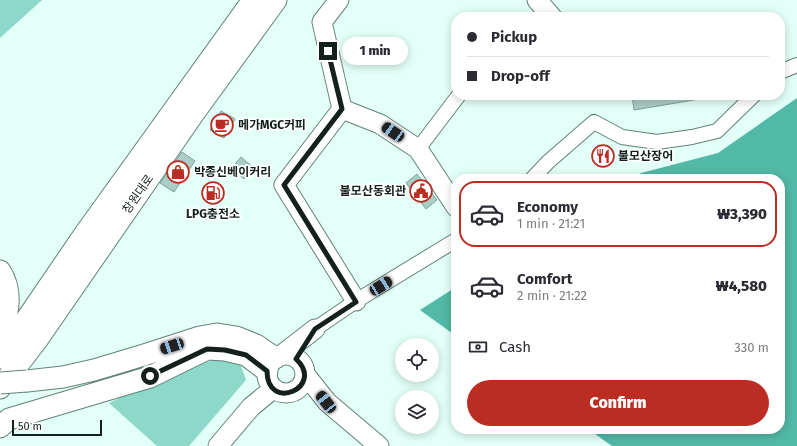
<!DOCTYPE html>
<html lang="en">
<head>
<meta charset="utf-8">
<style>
	:root { --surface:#fff; --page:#f7f7f7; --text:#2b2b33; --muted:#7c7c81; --line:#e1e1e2; --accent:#bb2d22 }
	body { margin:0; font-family:"Fira Sans","Noto Sans KR",sans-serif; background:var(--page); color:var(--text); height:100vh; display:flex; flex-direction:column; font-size:15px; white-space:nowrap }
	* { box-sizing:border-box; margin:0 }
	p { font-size:13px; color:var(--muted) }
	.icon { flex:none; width:22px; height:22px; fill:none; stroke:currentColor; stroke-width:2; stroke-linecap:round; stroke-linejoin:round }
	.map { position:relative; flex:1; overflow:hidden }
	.drawer { position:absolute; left:451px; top:174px; width:334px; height:260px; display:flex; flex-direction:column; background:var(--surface); border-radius:16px; box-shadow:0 2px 10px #0003 }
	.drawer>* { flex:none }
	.hud { position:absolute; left:451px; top:12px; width:334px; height:88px; border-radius:16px; box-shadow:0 2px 10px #0003; display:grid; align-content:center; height:88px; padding:0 16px; background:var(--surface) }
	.tools { position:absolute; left:395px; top:338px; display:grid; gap:8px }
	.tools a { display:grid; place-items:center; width:44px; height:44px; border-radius:50%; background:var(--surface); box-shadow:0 2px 10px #0003; font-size:20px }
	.scale { position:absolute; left:12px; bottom:10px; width:90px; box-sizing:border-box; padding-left:4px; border:2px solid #13201d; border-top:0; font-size:11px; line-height:14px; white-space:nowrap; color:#13201d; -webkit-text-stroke:3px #fff; paint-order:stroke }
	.end { position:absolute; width:18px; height:18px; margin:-9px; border:5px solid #13201d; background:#fff; box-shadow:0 0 0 2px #fff }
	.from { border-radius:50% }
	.bubble { position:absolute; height:28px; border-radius:14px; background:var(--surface); box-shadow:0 2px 10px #0003; font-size:13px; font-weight:800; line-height:28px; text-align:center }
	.car { position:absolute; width:12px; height:24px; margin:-12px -6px; border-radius:5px; box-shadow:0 0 3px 1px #0007; background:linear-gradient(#222 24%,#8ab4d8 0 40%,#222 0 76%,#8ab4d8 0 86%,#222 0) }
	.hud b { display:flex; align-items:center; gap:14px; height:38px; font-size:15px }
	.hud b+b { border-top:1px solid var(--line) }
	.hud i { width:10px; height:10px; background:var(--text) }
	ul { padding:7px 0 0; list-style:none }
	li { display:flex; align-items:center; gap:12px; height:66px; margin:0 8px 6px; padding:0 8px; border:2px solid transparent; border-radius:16px }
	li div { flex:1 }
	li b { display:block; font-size:15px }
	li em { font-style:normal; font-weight:800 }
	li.on { border-color:var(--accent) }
	li>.icon { width:36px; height:36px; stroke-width:1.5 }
	.pay { display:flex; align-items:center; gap:10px; height:44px; padding:0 16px; font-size:15px }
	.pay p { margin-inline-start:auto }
	.cta { display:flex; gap:8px; margin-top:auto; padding:8px 16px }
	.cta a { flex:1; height:46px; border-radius:24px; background:var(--accent); color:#fff; font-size:16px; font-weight:800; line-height:46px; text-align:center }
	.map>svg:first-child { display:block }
</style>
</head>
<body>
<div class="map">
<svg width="797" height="446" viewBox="0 0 797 446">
	<rect width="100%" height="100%" fill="#e2fff8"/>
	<path fill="#8dd8c8" d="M0,0H42L0,38Z
		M222,358L240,363L246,380L189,446H157L109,403L186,367Z"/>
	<path fill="#52b9a6" d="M797,98V446H612L588,429H780V179H631L641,173L718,153Z
		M456,287V336L420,310Z"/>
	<path fill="#aacdc5" stroke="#81a29b" d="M632,95H693L694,100L634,110Z
		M221,111L235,119L224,138L210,130Z
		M182,152L195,161L174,192L160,183Z
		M241,157L254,168L244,179L232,168Z
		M417,174L437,200L426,209L406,183Z"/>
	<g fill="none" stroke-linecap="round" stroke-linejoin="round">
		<g stroke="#61827a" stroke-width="16">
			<path id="street" d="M780,72L797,65
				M418,149L459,95
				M532,179L548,162L594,122L622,137L657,142L692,137L717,131L754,95
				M315,329L356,301L456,240"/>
		</g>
		<g stroke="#61827a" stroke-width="21">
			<path id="secondary" d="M339,0L322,22L342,109
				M537,0L552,17
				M356,301L284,185L342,109L380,124L418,149L456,207
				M267 374a19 19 0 1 1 38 0a19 19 0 1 1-38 0Z
				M280,356L315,329
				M305,374L327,402L379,446
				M218,446L251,407L273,389"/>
		</g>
		<g stroke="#61827a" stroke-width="23">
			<path id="primary" d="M0,271C11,288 11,312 0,329
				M0,358L84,235L253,0
				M27,381L63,377L94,370L144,355L200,337L217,334L236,337L256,345L275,358
				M0,388L37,340L194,113L276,0
				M0,427L9,419L150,377L207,349L225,350L246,355L267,371"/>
		</g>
		<use href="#street" stroke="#fff" stroke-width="14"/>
		<use href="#secondary" stroke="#fff" stroke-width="19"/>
		<use href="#primary" stroke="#fff" stroke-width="21"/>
		<g stroke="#61827a" stroke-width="23" stroke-linecap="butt">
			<path id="primary-bridge" d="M0,383L27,381"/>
		</g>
		<use href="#primary-bridge" stroke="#fff" stroke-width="21"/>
	</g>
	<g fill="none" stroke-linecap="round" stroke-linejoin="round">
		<path stroke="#13201d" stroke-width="5" d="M150,376L207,349L225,350L246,355L267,371C267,413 326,387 296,359L315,329L356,302L284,185L342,109L328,51"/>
	</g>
	<defs>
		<g id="cafe-ring" transform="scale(1.15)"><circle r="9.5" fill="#fff" stroke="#bb2d22" stroke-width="1.5"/><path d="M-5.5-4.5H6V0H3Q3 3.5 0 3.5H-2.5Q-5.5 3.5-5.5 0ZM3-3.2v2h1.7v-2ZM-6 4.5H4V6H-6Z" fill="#bb2d22"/></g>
		<g id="restaurant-ring" transform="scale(1.15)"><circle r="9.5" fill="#fff" stroke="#bb2d22" stroke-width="1.5"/><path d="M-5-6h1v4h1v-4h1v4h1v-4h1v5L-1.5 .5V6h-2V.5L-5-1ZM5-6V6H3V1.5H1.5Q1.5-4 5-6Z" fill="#bb2d22"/></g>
		<g id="shop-ring" transform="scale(1.15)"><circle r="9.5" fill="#fff" stroke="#bb2d22" stroke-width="1.5"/><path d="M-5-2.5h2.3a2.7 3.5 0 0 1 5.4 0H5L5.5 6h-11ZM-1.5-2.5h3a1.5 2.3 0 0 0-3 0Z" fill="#bb2d22"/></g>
		<g id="civic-ring" transform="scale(1.15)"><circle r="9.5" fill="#fff" stroke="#bb2d22" stroke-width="1.5"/><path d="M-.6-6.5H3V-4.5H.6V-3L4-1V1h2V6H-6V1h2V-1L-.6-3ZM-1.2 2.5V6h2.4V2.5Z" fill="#bb2d22"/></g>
		<g id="fuel-ring" transform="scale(1.15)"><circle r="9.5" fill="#fff" stroke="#bb2d22" stroke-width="1.5"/><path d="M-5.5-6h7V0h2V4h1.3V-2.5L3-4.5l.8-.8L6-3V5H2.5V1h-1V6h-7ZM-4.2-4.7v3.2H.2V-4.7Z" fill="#bb2d22"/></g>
	</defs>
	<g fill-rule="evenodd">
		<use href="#cafe-ring" x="222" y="125"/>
		<use href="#restaurant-ring" x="603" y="156"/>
		<use href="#shop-ring" x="178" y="172"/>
		<use href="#civic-ring" x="421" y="191"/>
		<use href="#fuel-ring" x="213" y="193"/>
	</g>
	<g text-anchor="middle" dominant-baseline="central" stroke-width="3.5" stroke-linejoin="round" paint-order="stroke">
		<g font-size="12" font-weight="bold" fill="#13201d" stroke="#fff" text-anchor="start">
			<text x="238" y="125">메가MGC커피</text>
			<text x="618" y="156">불모산장어</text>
			<text x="194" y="172">박종신베이커리</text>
			<text x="406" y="191" text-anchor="end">불모산동회관</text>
			<text x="213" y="214" text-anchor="middle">LPG충전소</text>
		</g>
		<g font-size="12" fill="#13201d" stroke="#fff">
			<text transform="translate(138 194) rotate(-55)">창원대로</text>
		</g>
	</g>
</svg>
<div class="tools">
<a><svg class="icon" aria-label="locate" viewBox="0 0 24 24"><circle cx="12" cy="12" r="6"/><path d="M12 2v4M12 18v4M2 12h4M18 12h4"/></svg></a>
<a><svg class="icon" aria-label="layers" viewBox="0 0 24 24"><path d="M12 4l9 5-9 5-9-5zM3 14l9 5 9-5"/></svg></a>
</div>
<div class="scale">50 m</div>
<i class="end from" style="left:150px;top:376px"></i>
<i class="end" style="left:328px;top:51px"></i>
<div class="bubble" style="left:342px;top:37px;width:66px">1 min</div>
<i class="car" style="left:393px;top:132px;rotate:304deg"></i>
<i class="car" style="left:381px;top:286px;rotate:58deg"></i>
<i class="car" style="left:172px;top:346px;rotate:252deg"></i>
<i class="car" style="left:326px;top:402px;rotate:322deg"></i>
<div class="hud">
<b><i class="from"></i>Pickup</b>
<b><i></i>Drop-off</b>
</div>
<section class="drawer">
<ul>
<li class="on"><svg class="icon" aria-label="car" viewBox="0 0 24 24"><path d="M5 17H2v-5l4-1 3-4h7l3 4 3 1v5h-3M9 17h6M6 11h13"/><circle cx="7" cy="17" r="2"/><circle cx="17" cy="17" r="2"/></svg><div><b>Economy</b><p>1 min · 21:21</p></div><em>₩3,390</em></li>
<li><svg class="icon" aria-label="car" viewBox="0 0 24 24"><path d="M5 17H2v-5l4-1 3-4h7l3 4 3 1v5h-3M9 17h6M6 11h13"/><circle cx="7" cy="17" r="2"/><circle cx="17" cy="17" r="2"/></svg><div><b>Comfort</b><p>2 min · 21:22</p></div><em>₩4,580</em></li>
</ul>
<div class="pay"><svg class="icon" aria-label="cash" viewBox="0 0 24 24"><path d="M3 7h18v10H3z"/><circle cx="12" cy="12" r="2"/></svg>Cash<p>330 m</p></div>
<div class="cta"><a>Confirm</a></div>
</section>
</div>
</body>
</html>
